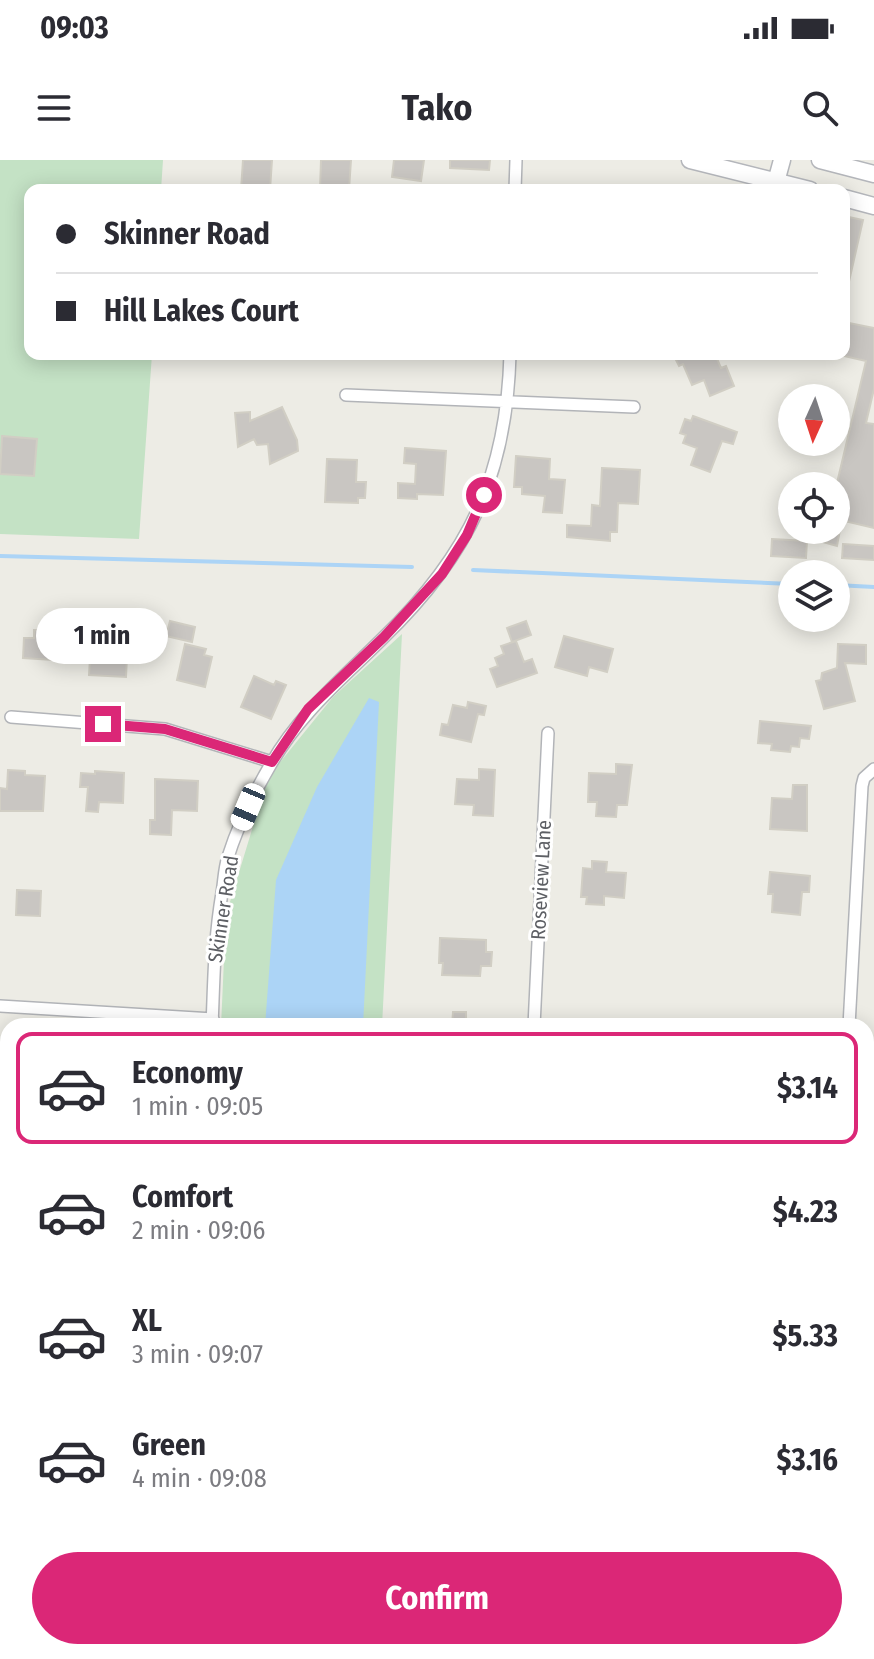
<!DOCTYPE html>
<html lang="en">
<head>
<meta charset="utf-8">
<style>
	:root { --surface:#fff; --page:#f2f2f3; --text:#2b2b33; --muted:#7c7c81; --line:#e1e1e2; --accent:#db2777 }
	body { margin:0; font-family:"Fira Sans Condensed",sans-serif; background:var(--page); color:var(--text); height:100vh; display:flex; flex-direction:column; font-size:30px; white-space:nowrap }
	* { box-sizing:border-box; margin:0 }
	p { font-size:26px; color:var(--muted) }
	.icon { flex:none; width:44px; height:44px; fill:none; stroke:currentColor; stroke-width:2; stroke-linecap:round; stroke-linejoin:round }
	.map { position:relative; flex:1; overflow:hidden }
	.details { position:absolute; left:0px; top:858px; width:874px; height:642px; display:flex; flex-direction:column; background:var(--surface); border-radius:24px 24px 0 0; box-shadow:0 4px 20px #0003 }
	.details>* { flex:none }
	.top-card { position:absolute; left:24px; top:24px; width:826px; height:176px; border-radius:16px; box-shadow:0 4px 20px #0003; display:grid; align-content:center; height:176px; padding:0 32px; background:var(--surface) }
	.needle { width:52px; rotate:183deg }
	.controls { position:absolute; left:778px; top:224px; display:grid; gap:16px }
	.controls a { display:grid; place-items:center; width:72px; height:72px; border-radius:50%; background:var(--surface); box-shadow:0 4px 20px #0003; font-size:40px }
	.end { position:absolute; width:36px; height:36px; margin:-18px; border:10px solid #db2777; background:#fff; box-shadow:0 0 0 4px #fff }
	.from { border-radius:50% }
	.bubble { position:absolute; height:56px; border-radius:28px; background:var(--surface); box-shadow:0 4px 20px #0003; font-size:26px; font-weight:700; line-height:56px; text-align:center }
	.car { position:absolute; width:24px; height:48px; margin:-24px -12px; border-radius:10px; box-shadow:0 0 6px 2px #0007; background:linear-gradient(#fff 24%,#345 0 40%,#fff 0 76%,#345 0 86%,#fff 0) }
	.top-card b { display:flex; align-items:center; gap:28px; height:76px; font-size:30px }
	.top-card b+b { border-top:2px solid var(--line) }
	.top-card i { width:20px; height:20px; background:var(--text) }
	ul { padding:14px 0 0; list-style:none }
	li { display:flex; align-items:center; gap:24px; height:112px; margin:0 16px 12px; padding:0 16px; border:4px solid transparent; border-radius:16px }
	li div { flex:1 }
	li b { display:block; font-size:30px }
	li em { font-style:normal; font-weight:700 }
	li.current { border-color:var(--accent) }
	li>.icon { width:72px; height:72px; stroke-width:1.5 }
	.cta { display:flex; gap:16px; margin-top:auto; padding:16px 32px }
	.cta a { flex:1; height:92px; border-radius:48px; background:var(--accent); color:#fff; font-size:32px; font-weight:700; line-height:92px; text-align:center }
	.status { display:flex; justify-content:space-between; align-items:center; height:56px; padding:0 40px; background:var(--surface); direction:ltr }
	.status svg { height:22px; fill:currentColor }
	header { display:flex; justify-content:space-between; align-items:center; height:104px; padding:0 32px; background:var(--surface); font-size:36px; font-weight:700 }
	.map>svg:first-child { display:block }
</style>
</head>
<body>
<div class="status"><b>09:03</b><svg viewBox="0 0 49 12"><path d="M0 12V9h3v3zM5 12V6h3v6zM10 12V3h3v9zM15 12V0h3v12zM26 1h20v11H26zM47 4h2v5h-2z"/></svg></div>
<header><svg class="icon" aria-label="menu" viewBox="0 0 24 24"><path d="M4 6h16M4 12h16M4 18h16"/></svg>Tako<svg class="icon" aria-label="search" viewBox="0 0 24 24"><circle cx="10" cy="10" r="6"/><path d="M15 15l6 6"/></svg></header>
<div class="map">
<svg width="874" height="1499" viewBox="0 0 874 1499">
	<rect width="100%" height="100%" fill="#edece5"/>
	<path fill="#c4e2c5" d="M0,0H163L161,30H30V194H152L139,379L0,374V314L34,316L37,279L2,277L0,299Z
		M402,474L382,866H221L226,755L268,617L333,537Z"/>
	<path fill="#acd4f6" d="M369,538L379,542L363,866H265L276,720L317,627Z"/>
	<g fill="none" stroke-linecap="round" stroke-linejoin="round">
		<path stroke="#acd4f6" stroke-width="4" d="M0,396L412,407
			M473,410L792,424
			M836,425L874,427"/>
	</g>
	<path fill="#c9c6c2" stroke="#d1cec4" stroke-width="2" d="M243,0H272L270,30H241Z
		M321,0H351L349,30H320Z
		M394,0H424L421,21L392,17Z
		M450,0H490L489,10L450,8Z
		M844,56L863,60L848,126L844,125Z
		M844,162L874,168V229L866,263L874,264V368L836,359V327L866,201L844,196Z
		M673,194H715L721,208L726,206L734,226L710,236L704,220L692,225L683,204L679,206Z
		M282,247L297,280L298,291L270,304L268,284L257,285L254,279L238,287L235,253L250,252V261Z
		M693,256L737,272L733,284L722,281L710,312L691,305L697,288L683,283L686,275L680,273L685,259L691,261Z
		M2,276L37,279L34,316L0,314Z
		M405,288L446,291L443,335L417,334V339L398,338V323L415,324L416,304L404,303Z
		M516,296L550,299L549,319L565,320L562,353L543,352L545,336L522,334V327H514Z
		M327,299L357,300L356,322H366L365,338H358V343L325,342Z
		M602,308L640,310L638,344L618,343L617,372H610V381L567,377V365L591,366L592,345L600,346Z
		M826,370H840L837,386L823,382Z
		M772,379L807,381L806,398L771,396Z
		M843,384L874,386V400L842,398Z
		M170,461L195,467L192,482L166,476Z
		M526,461L531,475L512,482L507,468Z
		M59,465H71L69,501L23,498L24,478H34V470L59,471Z
		M124,467L139,468L137,498L127,497L126,517L89,515L91,482L114,483V477H123Z
		M564,476L613,489L607,512L589,507L587,516L555,507Z
		M516,481L524,502L532,499L537,513L497,527L490,509L498,506L495,498L504,494L501,486Z
		M185,484L206,489L204,495L212,497L205,527L177,520Z
		M838,484L866,485V504L845,503L855,541L824,549L816,521L821,520L822,513L837,508Z
		M254,516L274,525L276,521L286,525L271,559L241,547Z
		M468,542L486,546L484,555L478,554L471,582L440,575L442,564L448,565L453,545L467,548Z
		M760,561L811,566L809,579L800,578L799,587L791,586L790,592L771,590L772,584L758,583Z
		M616,604L632,605L627,645H617L616,657L596,656L597,642H588L589,613L616,614Z
		M479,609L495,610L493,656L473,655L474,645L455,644L457,619L479,620Z
		M8,610L25,611V615L45,616L43,651H0V628L7,629Z
		M95,611L124,613L123,643L99,642L98,652L86,651L88,627H80L81,613L95,614Z
		M155,619L198,621L197,651L172,650L171,675L150,674V660H155Z
		M793,625H807V671L770,669L772,638L792,639Z
		M592,701L607,702L606,712L626,713L624,738L604,736V745L586,744L587,737H581L583,708L592,709Z
		M770,712L810,716L809,732H802L800,755L772,752L773,734H768Z
		M17,730L41,731L40,756L16,755Z
		M440,778L486,780V792H492L491,806H481L480,816L442,815L443,803H439Z
		M453,852H466V866H452Z"/>
	<g fill="none" stroke-linecap="round" stroke-linejoin="round">
		<g stroke="#b2b4b8" stroke-width="14">
			<path id="minor" d="M515,30L516,0
				M346,235L634,247
				M11,557L165,569L272,602
				M0,846L213,859
				M212,866C214,819 214,780 222,733C224,722 224,709 228,697C238,665 254,633 271,604C300,553 342,519 383,478C470,394 507,314 510,194
				M534,866L548,573
				M849,866L862,626L864,618L874,609
				M866,958L874,959
				M0,1135L8,1136
				M332,1492L335,1499"/>
		</g>
		<g stroke="#b4b6bb" stroke-width="19">
			<path id="secondary" d="M690,0L810,30
				M820,0L874,14
				M776,22L782,0
				M844,38L874,46"/>
		</g>
		<use href="#minor" stroke="#fff" stroke-width="11"/>
		<use href="#secondary" stroke="#fff" stroke-width="16"/>
	</g>
	<g fill="none" stroke-linecap="round" stroke-linejoin="round">
		<path stroke="#db2777" stroke-width="10" d="M103,564L165,569L272,602L308,549L384,477L442,414L467,375L484,335"/>
	</g>
	<g text-anchor="middle" dominant-baseline="central" stroke-width="6" stroke-linejoin="round" paint-order="stroke">
		<g font-size="20" fill="#5d5f64" stroke="#fff">
			<text transform="translate(541 720) rotate(-87)">Roseview Lane</text>
			<text transform="translate(223 749) rotate(-81)">Skinner Road</text>
		</g>
	</g>
</svg>
<div class="controls">
<a><svg class="needle" viewBox="-14 -14 28 28"><path d="M0-13l5 13h-10z" fill="#e53935"/><path d="M0 13l5-13h-10z" fill="#7c7c81"/></svg></a>
<a><svg class="icon" aria-label="locate" viewBox="0 0 24 24"><circle cx="12" cy="12" r="6"/><path d="M12 2v4M12 18v4M2 12h4M18 12h4"/></svg></a>
<a><svg class="icon" aria-label="layers" viewBox="0 0 24 24"><path d="M12 4l9 5-9 5-9-5zM3 14l9 5 9-5"/></svg></a>
</div>
<i class="end from" style="left:484px;top:335px"></i>
<i class="end" style="left:103px;top:564px"></i>
<div class="bubble" style="left:36px;top:448px;width:132px">1 min</div>
<i class="car" style="left:248px;top:647px;rotate:203deg"></i>
<div class="top-card">
<b><i class="from"></i>Skinner Road</b>
<b><i></i>Hill Lakes Court</b>
</div>
<section class="details">
<ul>
<li class="current"><svg class="icon" aria-label="car" viewBox="0 0 24 24"><path d="M5 17H2v-5l4-1 3-4h7l3 4 3 1v5h-3M9 17h6M6 11h13"/><circle cx="7" cy="17" r="2"/><circle cx="17" cy="17" r="2"/></svg><div><b>Economy</b><p>1 min · 09:05</p></div><em>$3.14</em></li>
<li><svg class="icon" aria-label="car" viewBox="0 0 24 24"><path d="M5 17H2v-5l4-1 3-4h7l3 4 3 1v5h-3M9 17h6M6 11h13"/><circle cx="7" cy="17" r="2"/><circle cx="17" cy="17" r="2"/></svg><div><b>Comfort</b><p>2 min · 09:06</p></div><em>$4.23</em></li>
<li><svg class="icon" aria-label="car" viewBox="0 0 24 24"><path d="M5 17H2v-5l4-1 3-4h7l3 4 3 1v5h-3M9 17h6M6 11h13"/><circle cx="7" cy="17" r="2"/><circle cx="17" cy="17" r="2"/></svg><div><b>XL</b><p>3 min · 09:07</p></div><em>$5.33</em></li>
<li><svg class="icon" aria-label="car" viewBox="0 0 24 24"><path d="M5 17H2v-5l4-1 3-4h7l3 4 3 1v5h-3M9 17h6M6 11h13"/><circle cx="7" cy="17" r="2"/><circle cx="17" cy="17" r="2"/></svg><div><b>Green</b><p>4 min · 09:08</p></div><em>$3.16</em></li>
</ul>
<div class="cta"><a>Confirm</a></div>
</section>
</div>
</body>
</html>
